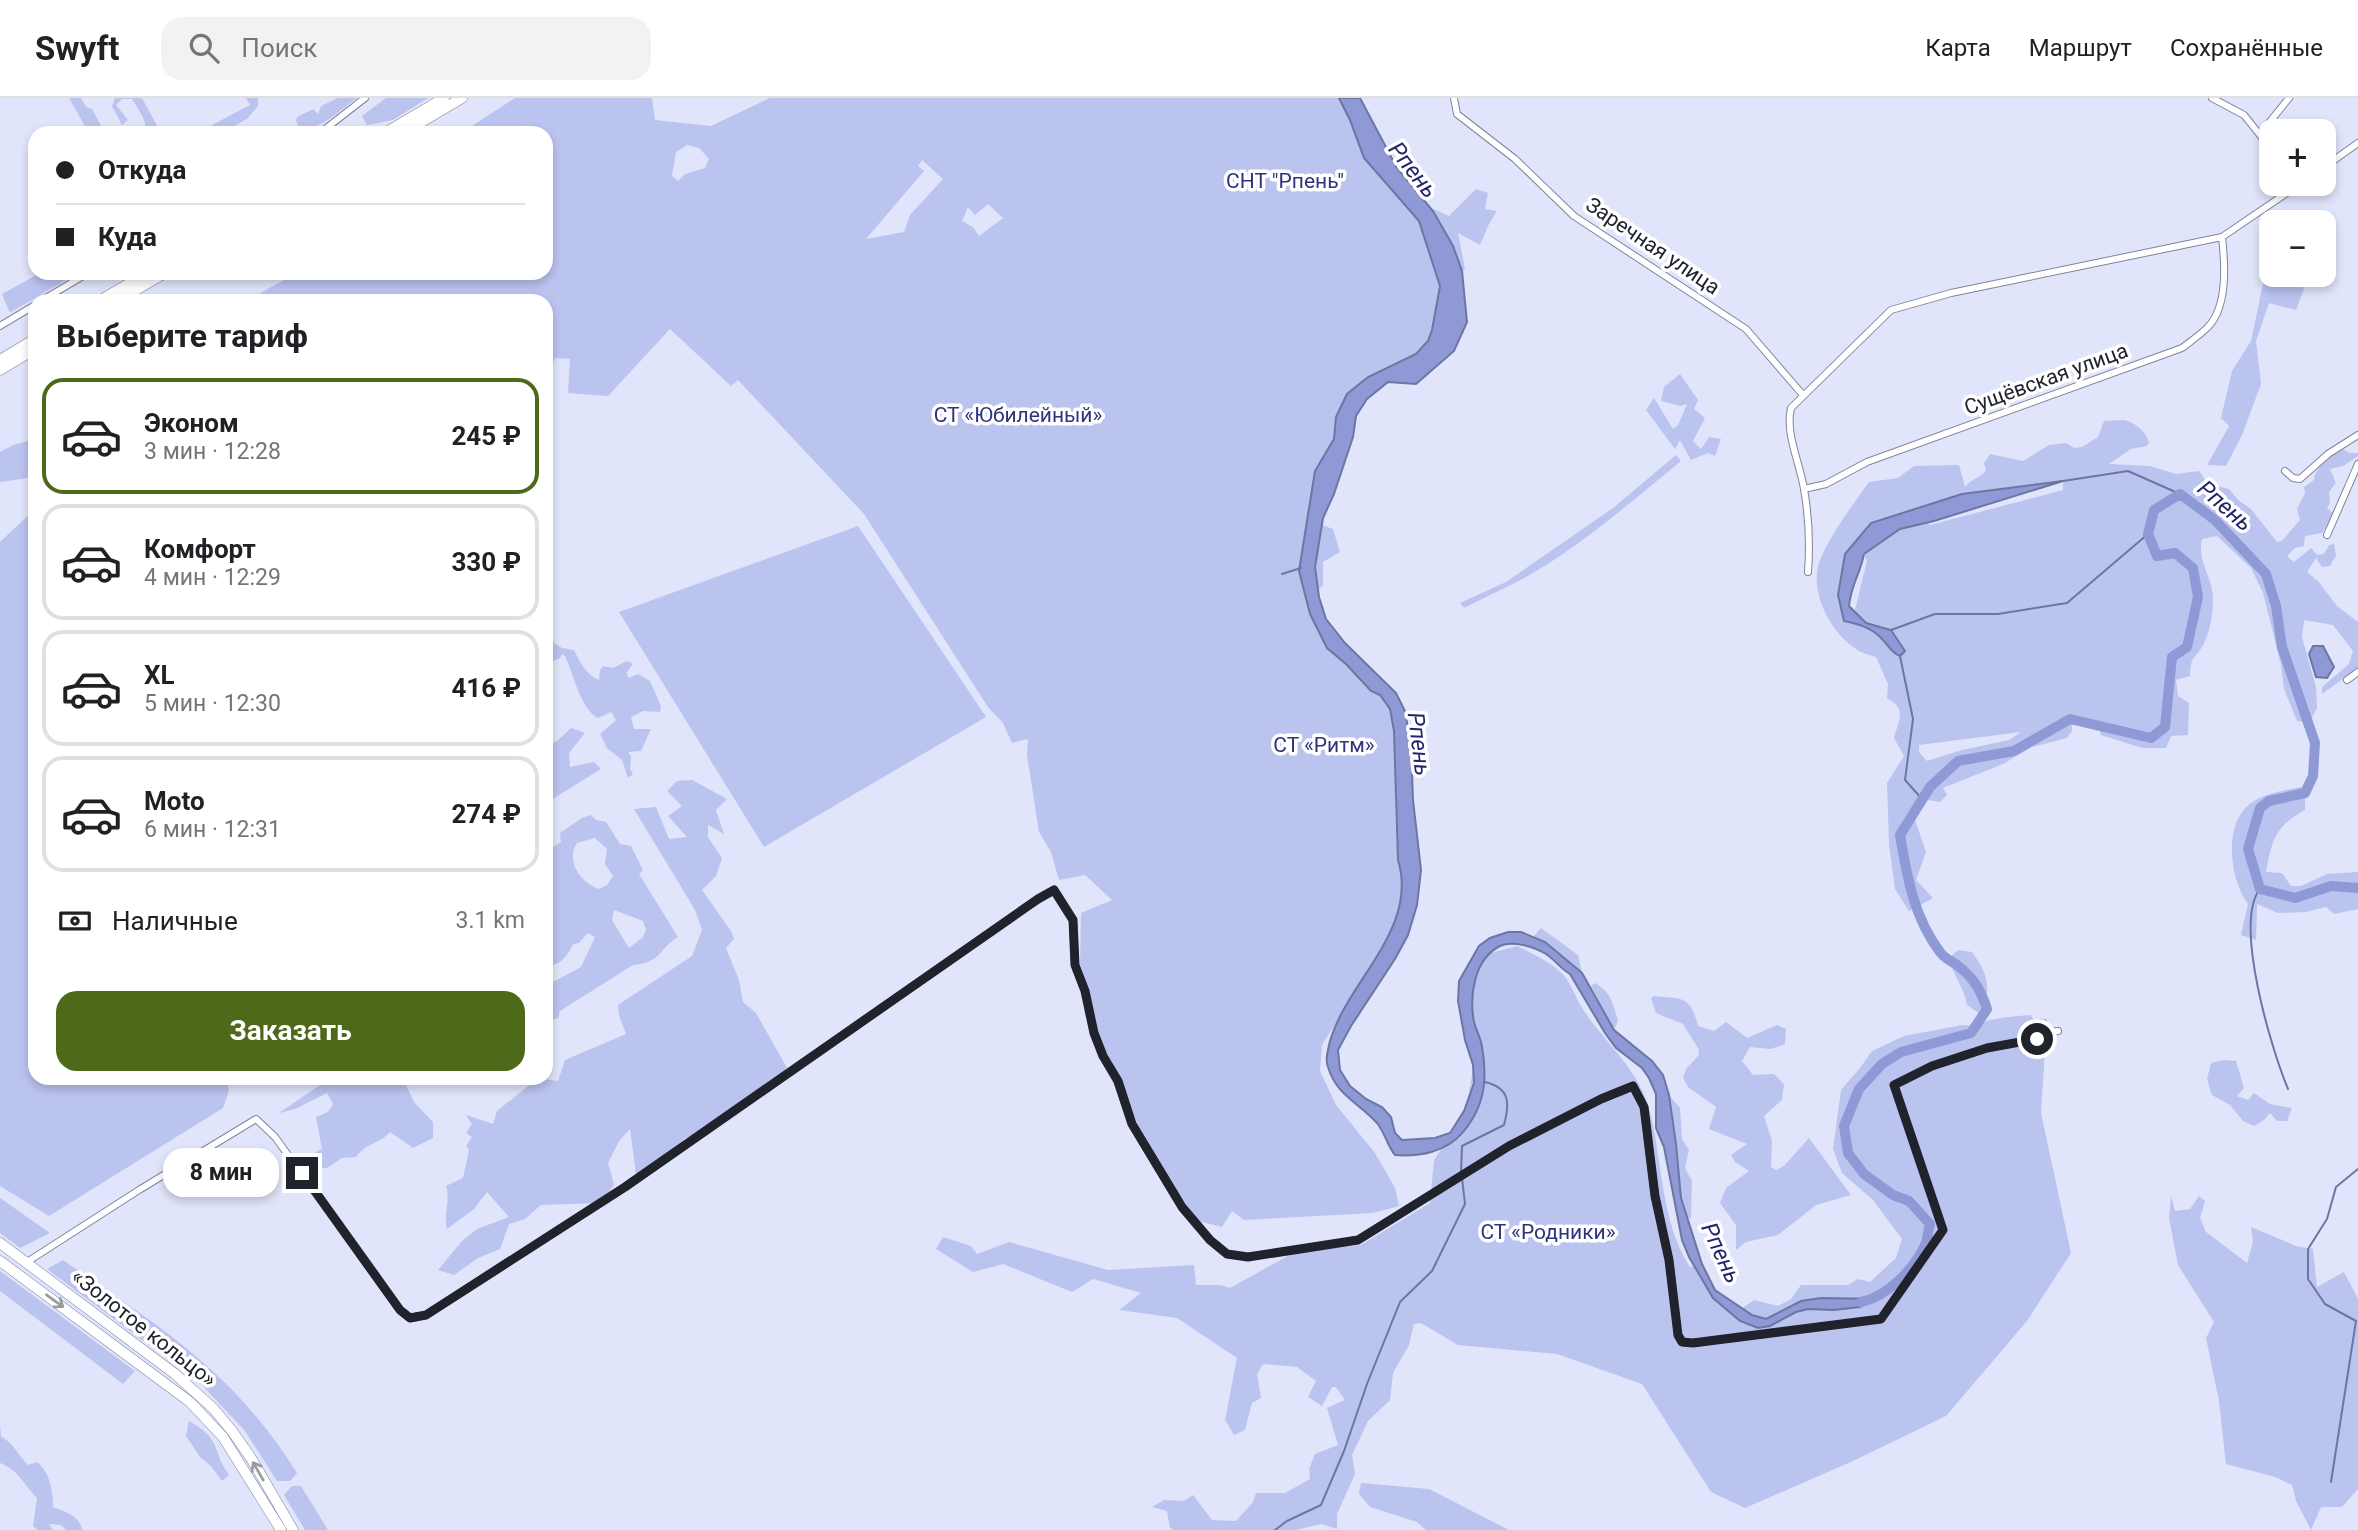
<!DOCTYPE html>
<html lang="ru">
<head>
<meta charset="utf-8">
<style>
	:root { --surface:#fff; --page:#f2f2f2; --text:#202124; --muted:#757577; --line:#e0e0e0; --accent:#4f691a }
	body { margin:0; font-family:Roboto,sans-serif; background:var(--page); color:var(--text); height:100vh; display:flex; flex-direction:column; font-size:26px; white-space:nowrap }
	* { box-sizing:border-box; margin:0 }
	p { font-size:23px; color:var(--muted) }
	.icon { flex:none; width:38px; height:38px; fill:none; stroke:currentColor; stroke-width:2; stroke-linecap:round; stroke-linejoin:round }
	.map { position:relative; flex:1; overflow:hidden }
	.drawer { position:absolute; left:28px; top:196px; width:525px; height:791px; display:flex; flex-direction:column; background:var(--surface); border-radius:21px; box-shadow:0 4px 10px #0003 }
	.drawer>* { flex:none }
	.hud { position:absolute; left:28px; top:28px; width:525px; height:154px; border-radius:21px; box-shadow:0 4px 10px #0003; display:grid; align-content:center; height:154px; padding:0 28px; background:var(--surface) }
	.fabs { position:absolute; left:2259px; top:21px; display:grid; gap:14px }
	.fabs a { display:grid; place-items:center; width:77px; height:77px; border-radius:14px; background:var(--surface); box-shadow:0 4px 10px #0003; font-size:35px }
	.end { position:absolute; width:32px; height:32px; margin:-16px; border:9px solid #21232c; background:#fff; box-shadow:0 0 0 4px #fff }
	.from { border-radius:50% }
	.bubble { position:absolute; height:49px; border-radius:21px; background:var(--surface); box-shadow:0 4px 10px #0003; font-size:23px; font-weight:700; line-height:49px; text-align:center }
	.hud b { display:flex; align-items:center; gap:24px; height:66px; font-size:26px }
	.hud b+b { border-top:2px solid var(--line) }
	.hud i { width:18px; height:18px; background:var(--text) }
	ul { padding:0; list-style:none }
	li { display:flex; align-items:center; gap:21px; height:116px; margin:0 14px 10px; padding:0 14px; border:4px solid var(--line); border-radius:21px }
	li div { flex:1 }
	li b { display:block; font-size:26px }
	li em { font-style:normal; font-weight:700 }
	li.on { border-color:var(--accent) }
	li>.icon { width:63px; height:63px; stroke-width:1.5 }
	h2 { padding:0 28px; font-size:32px; line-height:84px }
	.pay { display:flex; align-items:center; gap:18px; height:77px; padding:0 28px; font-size:26px }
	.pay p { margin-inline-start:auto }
	.button { display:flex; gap:14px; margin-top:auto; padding:14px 28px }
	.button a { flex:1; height:80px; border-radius:21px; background:var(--accent); color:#fff; font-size:28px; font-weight:700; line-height:80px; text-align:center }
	header { display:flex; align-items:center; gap:42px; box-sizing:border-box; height:98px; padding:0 35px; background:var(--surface); border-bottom:2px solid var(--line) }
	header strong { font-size:33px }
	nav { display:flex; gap:38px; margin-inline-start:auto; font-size:24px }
	.search { width:490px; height:63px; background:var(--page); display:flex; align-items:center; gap:18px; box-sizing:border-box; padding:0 24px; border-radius:21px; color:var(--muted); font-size:26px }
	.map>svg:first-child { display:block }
</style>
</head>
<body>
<header>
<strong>Swyft</strong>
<div class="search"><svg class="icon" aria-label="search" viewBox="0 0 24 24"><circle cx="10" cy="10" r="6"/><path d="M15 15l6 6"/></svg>Поиск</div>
<nav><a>Карта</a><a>Маршрут</a><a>Сохранённые</a></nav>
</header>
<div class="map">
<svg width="2358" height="1432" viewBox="0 0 2358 1432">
	<rect width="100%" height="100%" fill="#e0e5fb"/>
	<path fill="#bbc3ef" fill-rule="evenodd" d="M69,0H81L86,9L92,11L105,35H77L86,30Z
		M115,0H142L161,35H145C148,23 138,11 132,1H122L116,7L128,22L122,27L112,8Z
		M246,0H258V8L247,21L221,35H197L250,7Z
		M338,0H357C341,11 319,34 299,31L296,22L297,19L313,11L318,16L321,8Z
		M386,0H428L393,22L367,27L362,18Z
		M515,0H652L655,22L711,28L770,0H1339L1350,22L1364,60L1419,123L1440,188L1432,232L1428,243L1416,256L1368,279L1336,319L1334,341L1324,357L1312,397L1299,473L1310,516L1327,550L1346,566L1371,593L1380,596L1390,611L1394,633L1396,736L1398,762L1403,779L1400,806L1397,821L1374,865L1322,947L1320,973L1336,1007L1375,1055L1395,1090L1399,1108L1373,1115L1244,1122L1232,1113L1222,1129L1199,1123L1170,1085L1137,1025L1121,982L1100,942L1089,893L1080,866L1081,815L1112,802L1085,777L1059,782L1051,754L1039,734L1027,657L1028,641L1012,645L1003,625L988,609L864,416L738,282L731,288L670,231L608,298L568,295L570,261L555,260L546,283V203H246L297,175H546V35H461ZM687,47L699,50L709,61L705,70L685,76L678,83L672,78L676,54ZM922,62L943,81L910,117L904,134L866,141L924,73L918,68ZM988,106L1003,120L979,138L973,129L962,123L968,109L975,117Z
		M1476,91L1488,95L1485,111L1497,113L1489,126L1480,147L1458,135L1465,171L1462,173L1453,148L1429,109L1449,118Z
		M2271,171L2272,177H2296L2304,191L2296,212L2269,205L2256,243L2261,286L2242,337L2226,368L2207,367L2229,328L2221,320L2232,273L2251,243L2265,176Z
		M40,175H78L11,214L9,213L2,196Z
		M1680,276L1698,302L1694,311L1705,320L1693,343L1701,351L1709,339L1721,341L1715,358L1708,355L1691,362L1680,342L1675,351L1646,312L1654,300L1673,331L1678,327L1687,306L1680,308L1661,303L1664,289Z
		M2124,322C2134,324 2146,333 2149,344L2147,348L2131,351L2109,366L2150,368L2176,376L2199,373L2208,386L2229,391L2238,402L2251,411L2277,444L2282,443L2300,422L2297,411L2305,395L2304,389L2314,382C2316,367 2331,357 2343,351L2350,355H2358V358L2343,368L2330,371L2336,385L2329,394L2330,405L2327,410L2333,415V419L2322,435L2305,438L2304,448L2295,450L2287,458L2294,464L2311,450L2317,457L2324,456L2329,447L2334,446L2336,458L2330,468L2322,469L2316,460L2307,474L2318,483L2337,508L2358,524V570L2322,596V589L2349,566L2353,553L2333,527L2304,522L2302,539L2316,589L2317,610L2309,625L2297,623L2284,591L2281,567L2263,495L2251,470L2217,438L2202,441C2196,464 2215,481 2213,505C2212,520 2210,535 2202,549C2193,563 2191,558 2190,578L2176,582L2178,598L2189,605L2188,637L2171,638L2166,650H2142L2101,637L2097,626L2100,623L2072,627V633L2067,640L2032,649L2003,666L1943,690L1947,697L1940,704L1922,701L1913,716L1926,754L1916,782L1933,800L1909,813L1895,791L1889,747L1887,685L1904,658L1894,640C1899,621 1907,611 1887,600L1888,586L1876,559C1870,557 1861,555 1856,551C1830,534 1808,492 1820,462C1832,434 1852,408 1869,384L1898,380L1914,368L1959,367L1965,389C1972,380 1980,381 1986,372L1984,365L1990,356L2023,363L2049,347L2066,345L2074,350L2082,349L2098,339L2104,323ZM2063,383V392L1930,427L1928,425L1900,431L1864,456L1867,463L1855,512L1861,526L1838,497L1845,456L1871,425L1962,396ZM2021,634L2009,642L1962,652L1927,663L1919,654V647Z
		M35,341V379L0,384V354L13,347Z
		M1676,357L1681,363C1631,404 1574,454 1517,484C1499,493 1481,501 1464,510L1460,505L1506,484L1613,410Z
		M35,411V980H226L229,992L223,1010L49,1118L0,1088V444Z
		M1322,427L1333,431L1340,454L1323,464V488L1318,491L1315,469Z
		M858,428L986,619L764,749L619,514Z
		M551,543L562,550L574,552C580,564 586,577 599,582L600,572L603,568L613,570L627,563L633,566L627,574L628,580L638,576L650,583L661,608L660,614L643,613L631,619L634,631H651L641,653L628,654L631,658L630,671L633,676L628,680L622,662L607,650L600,636L616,622L611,614L598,620C581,612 573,575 565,558L562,556L560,560L553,563L546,552V544Z
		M571,630L585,635L569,655L570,669L594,664L601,671L546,705V647L556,644Z
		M692,682L727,701L716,712L724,736L708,727V739L722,760L716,778L702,792L731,833L734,841L726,850L739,882L743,904L756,915L787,970L774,985L700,1033L684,1041L661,1063L636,1076L630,1031L619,1043L608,1065L614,1087L601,1105L541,1107L525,1121L509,1126L500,1151L478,1160L454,1177L438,1172L462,1143L477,1131L509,1119L487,1094L474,1111L447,1131C443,1116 451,1103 446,1088L463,1080L469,1052L466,1048L472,1039L466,1035L472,1026L466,1017L493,1026L497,1013L538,980L558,983L565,962L626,936L619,917L618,907L692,858L702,832L695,812L634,711L656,709L669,741L687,739L668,718L682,708L667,693L677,683Z
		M2301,689L2305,695V712C2275,728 2272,742 2266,774L2282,775L2291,788H2301L2327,776L2358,774V811L2334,816L2326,809L2306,814L2278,815L2257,806L2256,842L2241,837L2248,806C2229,781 2222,722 2254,703C2267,695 2286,692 2301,689Z
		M591,717L596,722L606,724L620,746L631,748L643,772L639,776L678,839C658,851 663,864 633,867L560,913L558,920L546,924V894L551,885L581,869L595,839L588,835L579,845L573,846C568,858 560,868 546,868V753L561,744L560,735L582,720ZM595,740L607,751L605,766L613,778L607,787L599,791C581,785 565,763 577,745ZM614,812L643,823L646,832L643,839L629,850L612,822Z
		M1541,830L1578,857L1582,875L1545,844L1533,839Z
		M1517,848C1534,857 1554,865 1566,880C1573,890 1577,903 1584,913C1605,944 1639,973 1649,1010C1663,1062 1660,1123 1690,1169L1694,1168C1712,1202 1717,1205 1751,1222L1761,1220L1741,1211L1754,1202L1778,1208L1791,1201L1801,1187H1848L1858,1181L1870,1184L1896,1160L1902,1141L1873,1102L1842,1075L1833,1051L1841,992L1860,970L1872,953L1904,938L1962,927L1977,928C1986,920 2017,918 2031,917L2033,921H2047L2041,1015L2071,1155L2027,1223L1946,1318L1853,1363L1745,1410L1711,1394L1642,1286L1557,1256L1458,1247L1421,1225L1414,1226L1409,1247L1393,1275L1390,1302L1368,1323L1352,1357L1355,1376L1337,1416V1431L1321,1426L1296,1432H1173L1170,1430L1167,1413L1152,1409L1164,1402L1184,1403L1193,1397L1212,1422L1236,1423L1253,1404L1256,1395H1285L1310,1381L1309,1371L1315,1356L1338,1347L1327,1310L1345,1302L1336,1289H1332L1322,1308L1308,1299L1316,1283L1297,1269L1263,1266L1257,1276L1261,1300L1252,1305L1245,1332L1234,1337L1225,1322L1237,1260L1177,1220L1119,1212L1141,1195L1093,1181L1072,1194L1003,1166L973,1174L936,1151L943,1139L971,1148L977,1156L1009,1144L1108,1172L1194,1167L1196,1187H1221L1230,1190L1293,1155L1361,1147L1430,1105L1434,1062L1465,1017L1474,966L1460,892L1487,856Z
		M1958,852L1972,854C1991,881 1989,887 1983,918L1967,907C1964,890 1954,877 1948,861Z
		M1595,885C1612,895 1613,906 1618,923L1614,932L1591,888Z
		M1654,898C1683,901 1690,897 1698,928L1714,933L1726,924L1747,940L1777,927L1786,931L1785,946L1771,951L1750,949L1742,963L1753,977L1774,976L1784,986L1782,1002L1764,1018L1772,1043L1771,1069L1776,1072L1784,1068L1809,1040L1851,1097L1816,1107L1778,1137L1746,1144L1736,1152V1127L1720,1105L1726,1090L1749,1073L1735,1064L1731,1057L1747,1046L1709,1031L1716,1009L1688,989L1683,980L1686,971L1698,958L1699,952L1683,926L1656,915L1651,900Z
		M2223,962L2236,963L2244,990L2237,998L2248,1002L2254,995L2270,1006L2292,1010L2287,1023H2277L2270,1015L2264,1022L2254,1028L2243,1023L2230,1007L2212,997L2207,981L2211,965Z
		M336,980H400L405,985L414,1004L433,1024V1040L413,1050L390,1034C377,1048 368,1043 356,1059L342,1060L327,1070L298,1071L299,1062L322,1051L316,1019L328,1014L333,1006L327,995L295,1011L279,1015L317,989Z
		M1669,997L1680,1010L1682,1041L1689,1052L1685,1070L1692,1083L1691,1120H1687L1681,1100Z
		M2171,1098L2175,1113L2190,1111L2199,1098L2205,1103L2200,1120L2206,1134L2247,1165L2253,1144L2251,1129L2296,1148L2313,1151L2317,1189L2344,1174L2358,1201V1391L2342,1409H2321L2311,1432L2296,1403L2292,1387L2275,1379L2226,1366L2219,1303L2206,1240L2214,1224L2178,1167L2169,1120Z
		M0,1100L50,1135L20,1150L0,1135Z
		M63,1162C108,1194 157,1224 199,1261C237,1293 271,1333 297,1375L290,1383H277L245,1333L202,1287L47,1171Z
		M0,1173L135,1273L123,1286L0,1193Z
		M189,1323C222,1341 211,1351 229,1377L222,1383L211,1368L200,1359L186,1338Z
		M0,1326L1,1338C14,1346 18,1357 28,1367L37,1364C50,1374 53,1393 53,1409C66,1414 80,1418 82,1432H66L61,1427L49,1426L53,1432H38L33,1428L37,1400C23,1386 20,1373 0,1365Z
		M1361,1385L1429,1391L1509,1432H1426L1417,1424L1370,1409L1359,1396Z
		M292,1388H301L328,1432H305L284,1397Z"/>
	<path fill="#8e99d6" stroke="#6d76a3" stroke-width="2" d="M1339,0H1360L1397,70L1433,113L1453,148L1462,173L1467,224L1454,253L1416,286L1388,284L1367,301L1356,318L1353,339L1334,396L1323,420L1315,469L1319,499L1326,521L1345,545L1396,595L1405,613L1411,647L1413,702L1421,772L1417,807L1408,837L1395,861L1351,928L1338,952L1340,972L1350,988L1366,1001L1382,1009L1391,1019L1395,1035L1402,1042L1435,1040L1450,1035L1464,1013L1474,985L1473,967L1465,942L1458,903L1459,883L1479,848L1490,840L1508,834H1521L1545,844L1582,875L1614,932L1652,963L1663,977L1669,997L1676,1046L1681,1100L1702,1166L1715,1192L1752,1217L1766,1221L1801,1203L1821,1200L1875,1201L1860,1209L1834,1212L1808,1211L1796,1214L1770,1228L1758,1230L1740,1223L1713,1200L1689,1159L1682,1142L1664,1049L1656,1030V996L1649,980L1642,970L1616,950L1605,935L1570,876C1561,871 1554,861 1546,856C1534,849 1513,842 1500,848C1474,861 1469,898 1474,924C1476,932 1481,940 1482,949C1484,960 1485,975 1484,986C1482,1005 1475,1020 1463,1034C1447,1054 1419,1059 1395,1057C1387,1047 1385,1035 1377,1025C1358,1004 1337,998 1328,969C1325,961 1328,952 1330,943C1348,882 1419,831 1398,762L1394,633L1390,611L1380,597L1371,593L1346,566L1327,550L1310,516L1299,473L1315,373L1334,341L1336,319L1347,296L1368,279L1416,256L1428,243L1432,232L1440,188L1419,123L1364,60L1350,22Z
		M2063,383L1934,423L1900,431L1864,456C1860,477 1851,486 1849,508L1866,525L1891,532L1905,553L1900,558C1890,554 1888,546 1880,539C1870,529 1858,526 1844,523L1838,497L1845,456L1871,425L1962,396Z
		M2313,548H2323L2334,569L2327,580L2316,579L2309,556Z"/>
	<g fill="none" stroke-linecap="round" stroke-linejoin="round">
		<path stroke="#6d76a3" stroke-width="2" d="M2063,383L2128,373L2180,396
			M1282,476L1301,470
			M1891,532L1935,516H1998L2067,505L2148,436
			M1900,558L1913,621L1905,682L1922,701
			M2260,791C2233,825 2272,953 2288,991
			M1461,1075L1462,1048L1504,1027C1510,1005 1510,990 1485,984
			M2331,1384L2356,1223L2325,1206L2308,1181V1151L2327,1121L2336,1089L2358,1071
			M1275,1432L1287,1423L1321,1407L1344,1353L1367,1286L1400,1204L1432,1173L1465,1106L1462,1080"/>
		<path stroke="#8e99d6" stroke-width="10" d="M1861,1204C1887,1199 1914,1171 1925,1147C1928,1141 1928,1132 1930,1126L1909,1103L1893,1097L1864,1076L1848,1055L1844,1028L1859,991L1882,966L1901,954L1971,935L1987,911C1981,892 1973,879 1957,867C1951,863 1944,860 1940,854C1914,820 1907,779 1900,737L1930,689L1958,663L2014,653L2070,621L2151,640L2165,629L2172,559L2187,549L2198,499L2193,470L2175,455L2157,458L2148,436L2154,412L2180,396L2215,422L2266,476L2276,508L2282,549L2315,645L2313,678L2305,695L2269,703L2260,710L2248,751L2260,791L2295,800L2331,788L2358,790"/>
		<g stroke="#7f849d" stroke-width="8">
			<path id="minor" d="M1454,0L1457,16L1515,61L1574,118L1746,231L1803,297
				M2212,0L2244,17L2272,52
				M320,35L365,0
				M2260,36L2289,0
				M2324,69L2358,45
				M41,203L88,175
				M0,228L35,207
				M2285,373L2293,380L2300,381L2328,356L2358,337
				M1804,391L1826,386L1867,364L2182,250C2191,243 2200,237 2208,229C2228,208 2225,166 2222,139
				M2327,437L2358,366
				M1808,474C1810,446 1809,419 1804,391C1800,365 1785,336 1791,310L1891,212L1951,195L2222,139L2300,86
				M2347,582L2358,574
				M27,1164L139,1092L256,1021L275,1039L400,1212L410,1220L426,1217L625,1089L1038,801L1054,792L1073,822L1075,867L1085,893L1094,935L1103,958L1117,983L1132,1026L1182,1109L1210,1142L1227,1156L1248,1159L1358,1142L1509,1048L1601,1001L1633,988L1644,1009L1655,1098L1669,1162L1678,1237L1682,1244L1693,1245L1881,1221L1943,1132L1894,987L1932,968L1987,950L2037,941L2049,934L2058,933"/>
		</g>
		<g stroke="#7f849d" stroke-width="11">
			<path id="trunk" d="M385,35L444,0
				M403,35L462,0
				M99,203L147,175
				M117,203L165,175
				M0,262L35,241
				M0,272L35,251
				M0,1145L175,1276L213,1310L232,1333L251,1360L293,1432
				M0,1163L190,1304L223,1339L281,1432"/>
		</g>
		<use href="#minor" stroke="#fff" stroke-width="6"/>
		<use href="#trunk" stroke="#fff" stroke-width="10"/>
	</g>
	<defs><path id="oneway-shaft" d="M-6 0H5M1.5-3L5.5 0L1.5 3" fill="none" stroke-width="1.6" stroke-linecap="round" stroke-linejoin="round" transform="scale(1.75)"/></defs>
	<g stroke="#9b9ca0">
		<use href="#oneway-shaft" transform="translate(55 1203) rotate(36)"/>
		<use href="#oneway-shaft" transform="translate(258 1373) rotate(-120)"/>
	</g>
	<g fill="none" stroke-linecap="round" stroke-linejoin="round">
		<path stroke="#21232c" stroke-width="9" d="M302,1075L400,1212L410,1220L426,1217L625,1089L1038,801L1054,792L1073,822L1075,867L1085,893L1094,935L1103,958L1118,983L1132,1026L1182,1109L1210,1142L1227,1156L1248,1159L1358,1142L1509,1048L1601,1001L1633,988L1644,1009L1655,1098L1669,1162L1678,1237L1682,1244L1693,1245L1881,1221L1943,1132L1894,987L1932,968L1987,950L2037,941"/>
	</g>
	<g text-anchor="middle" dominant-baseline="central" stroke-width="7" stroke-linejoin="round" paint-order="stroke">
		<g font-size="21" fill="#2f337b" stroke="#fff">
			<text x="1285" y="83">СНТ "Рпень"</text>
			<text x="1018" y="317">СТ «Юбилейный»</text>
			<text x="1324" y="647">СТ «Ритм»</text>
			<text x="1548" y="1134">СТ «Родники»</text>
		</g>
		<g font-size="21" fill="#21232c" stroke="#fff">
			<text transform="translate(1653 148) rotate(34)">Заречная улица</text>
			<text transform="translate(2046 281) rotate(-20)">Сущёвская улица</text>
			<text transform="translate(144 1230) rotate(38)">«Золотое кольцо»</text>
		</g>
		<g font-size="23" font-style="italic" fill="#23236a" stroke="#fff">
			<text transform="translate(1413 72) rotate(52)">Рпень</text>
			<text transform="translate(2225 408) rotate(41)">Рпень</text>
			<text transform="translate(1419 646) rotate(83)">Рпень</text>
			<text transform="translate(1721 1155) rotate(65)">Рпень</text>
		</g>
	</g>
</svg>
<div class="fabs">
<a>+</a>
<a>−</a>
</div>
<i class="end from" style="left:2037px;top:941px"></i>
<i class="end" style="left:302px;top:1075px"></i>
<div class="bubble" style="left:163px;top:1050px;width:116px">8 мин</div>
<div class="hud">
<b><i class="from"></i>Откуда</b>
<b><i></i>Куда</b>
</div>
<section class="drawer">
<h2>Выберите тариф</h2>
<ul>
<li class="on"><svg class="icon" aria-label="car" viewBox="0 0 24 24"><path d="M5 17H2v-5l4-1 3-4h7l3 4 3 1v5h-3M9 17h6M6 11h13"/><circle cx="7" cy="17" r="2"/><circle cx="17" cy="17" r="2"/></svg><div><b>Эконом</b><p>3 мин · 12:28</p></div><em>245 ₽</em></li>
<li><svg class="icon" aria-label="car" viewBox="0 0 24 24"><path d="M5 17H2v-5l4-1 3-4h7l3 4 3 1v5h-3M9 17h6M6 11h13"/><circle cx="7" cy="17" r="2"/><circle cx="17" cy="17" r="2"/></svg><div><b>Комфорт</b><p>4 мин · 12:29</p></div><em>330 ₽</em></li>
<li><svg class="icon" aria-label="car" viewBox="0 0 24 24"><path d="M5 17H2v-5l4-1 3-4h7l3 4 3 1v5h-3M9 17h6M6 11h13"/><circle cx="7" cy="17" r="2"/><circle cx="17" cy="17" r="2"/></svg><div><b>XL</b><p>5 мин · 12:30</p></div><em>416 ₽</em></li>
<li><svg class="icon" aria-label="car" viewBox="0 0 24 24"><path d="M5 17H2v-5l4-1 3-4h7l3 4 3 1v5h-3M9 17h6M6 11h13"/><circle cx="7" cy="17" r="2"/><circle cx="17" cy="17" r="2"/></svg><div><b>Moto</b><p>6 мин · 12:31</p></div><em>274 ₽</em></li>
</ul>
<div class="pay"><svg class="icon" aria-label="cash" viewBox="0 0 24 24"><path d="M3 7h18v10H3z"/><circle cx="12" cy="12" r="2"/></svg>Наличные<p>3.1 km</p></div>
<div class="button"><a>Заказать</a></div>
</section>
</div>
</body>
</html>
